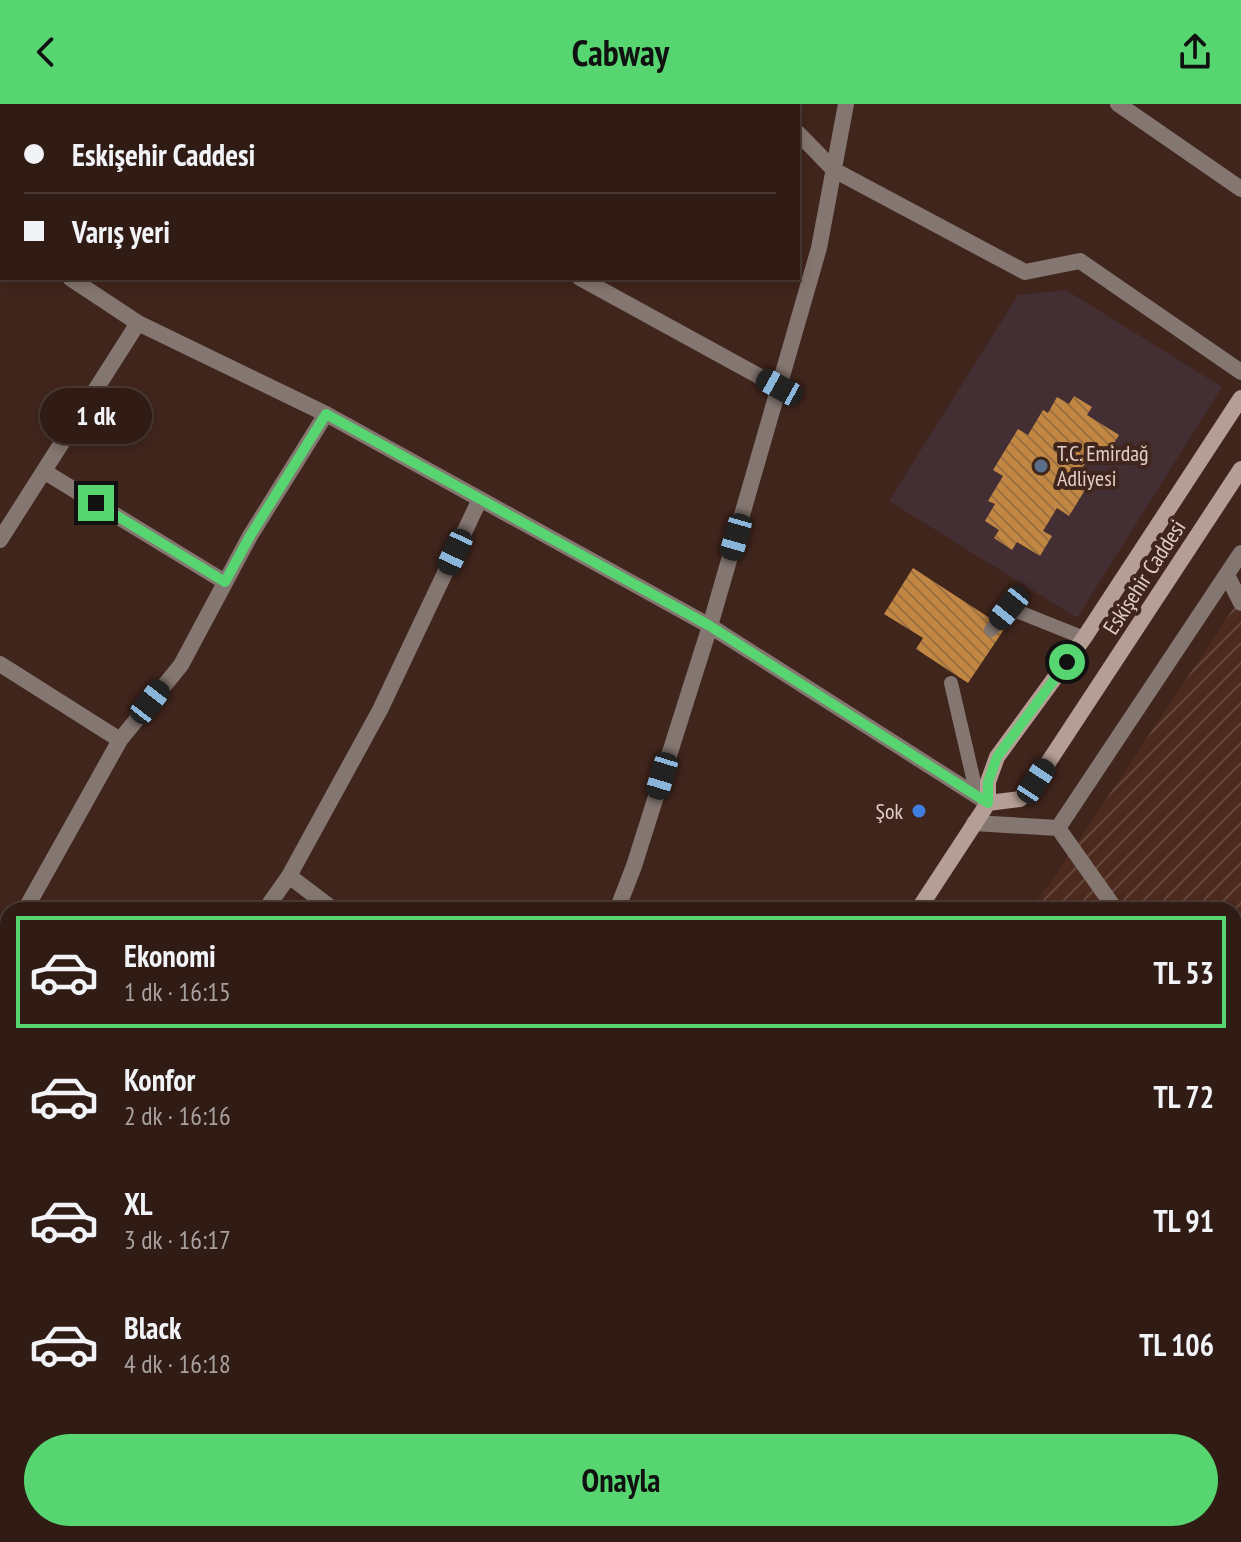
<!DOCTYPE html>
<html lang="tr">
<head>
<meta charset="utf-8">
<style>
	:root { --surface:#301c15; --page:#3c2922; --text:#f1f3f6; --muted:#a8a1a0; --line:#4b3a34; --accent:#57d570 }
	body { margin:0; font-family:"PT Sans Narrow",sans-serif; background:var(--page); color:var(--text); height:100vh; display:flex; flex-direction:column; font-size:30px; white-space:nowrap }
	* { box-sizing:border-box; margin:0 }
	p { font-size:26px; color:var(--muted) }
	.icon { flex:none; width:44px; height:44px; fill:none; stroke:currentColor; stroke-width:2; stroke-linecap:round; stroke-linejoin:round }
	.map { position:relative; flex:1; overflow:hidden }
	.details { position:absolute; left:0px; top:798px; width:1242px; height:640px; display:flex; flex-direction:column; background:var(--surface); border-radius:24px 24px 0 0; box-shadow:0 4px 12px #0003,0 0 0 2px var(--line) }
	.details>* { flex:none }
	.top-card { position:absolute; left:0px; top:0px; width:800px; height:176px; box-shadow:0 4px 12px #0003,0 0 0 2px var(--line); display:grid; align-content:center; height:176px; padding:0 24px; background:var(--surface) }
	.end { position:absolute; width:36px; height:36px; margin:-18px; border:10px solid #57d570; background:#111; box-shadow:0 0 0 4px #111 }
	.from { border-radius:50% }
	.bubble { position:absolute; height:56px; border-radius:28px; background:var(--surface); box-shadow:0 4px 12px #0003,0 0 0 2px var(--line); font-size:26px; font-weight:700; line-height:56px; text-align:center }
	.car { position:absolute; width:24px; height:48px; margin:-24px -12px; border-radius:10px; box-shadow:0 0 6px 2px #0007; background:linear-gradient(#222 24%,#8ab4d8 0 40%,#222 0 76%,#8ab4d8 0 86%,#222 0) }
	.top-card b { display:flex; align-items:center; gap:28px; height:76px; font-size:30px }
	.top-card b+b { border-top:2px solid var(--line) }
	.top-card i { width:20px; height:20px; background:var(--text) }
	ul { padding:14px 0 0; list-style:none }
	li { display:flex; align-items:center; gap:24px; height:112px; margin:0 16px 12px; padding:0 8px; border:4px solid transparent; border-radius:0px }
	li div { flex:1 }
	li b { display:block; font-size:30px }
	li em { font-style:normal; font-weight:700 }
	li.selected { border-color:var(--accent) }
	li>.icon { width:72px; height:72px; stroke-width:1.5 }
	.button { display:flex; gap:16px; margin-top:auto; padding:16px 24px }
	.button a { flex:1; height:92px; border-radius:48px; background:var(--accent); color:#111; font-size:32px; font-weight:700; line-height:92px; text-align:center }
	header { display:flex; justify-content:space-between; align-items:center; height:104px; padding:0 24px; background:var(--accent); color:#111; font-size:36px; font-weight:700 }
	.map>svg:first-child { display:block }
</style>
</head>
<body>
<header><svg class="icon" aria-label="back" viewBox="0 0 24 24"><path d="M15 5l-7 7 7 7"/></svg>Cabway<svg class="icon" aria-label="share" viewBox="0 0 24 24"><path d="M12 15V3M7 8l5-5 5 5M5 13v7h14v-7"/></svg></header>
<div class="map">
<svg width="1241" height="1438" viewBox="0 0 1241 1438">
	<defs>
		<pattern id="industrial-furrows" width="10" height="10" patternUnits="userSpaceOnUse" patternTransform="scale(2)"><rect width="10" height="10" fill="#4c2a1e"/><path d="M-1 1l2-2M0 10L10 0M9 11l2-2" fill="none" stroke="#66483d"/></pattern>
		<pattern id="building-back-hatch" width="6" height="6" patternUnits="userSpaceOnUse" patternTransform="scale(2)"><rect width="6" height="6" fill="#c28743"/><path d="M-1 5l2 2M0 0l6 6M5-1l2 2" fill="none" stroke="#9c7141"/></pattern>
	</defs>
	<rect width="100%" height="100%" fill="#40251c"/>
	<path fill="#422e33" d="M1066,186L1222,283L1077,514L889,397L1018,191Z"/>
	<path fill="url(#industrial-furrows)" d="M1241,493V1260L1234,1264V806H1028L1049,781Z"/>
	<path fill="url(#building-back-hatch)" d="M1074,292L1092,303L1087,311L1119,331L1106,352L1094,345L1078,371L1090,378L1069,412L1057,404L1043,427L1052,432L1040,452L1017,438L1012,446L994,434L999,426L985,417L995,400L988,397L1003,372L993,366L1018,325L1028,331L1043,306L1048,309L1057,293L1069,300Z
		M913,464L1005,524L968,579L916,545L923,534L884,510Z"/>
	<g fill="none" stroke-linecap="round" stroke-linejoin="round">
		<path stroke="#847670" stroke-width="14" d="M991,526L1009,504L1084,534
			M951,579L974,678L986,697
			M1054,1430L1060,1438"/>
		<path stroke="#847670" stroke-width="16" d="M769,0L771,2
			M1118,0L1241,85
			M43,2V0
			M152,2V0
			M798,29L834,66L1025,168L1080,157L1241,268
			M0,64H2
			M0,124L2,125
			M70,174L138,219L326,310L710,522L988,699
			M580,174L779,283
			M45,368L225,478
			M0,436L138,219
			M1227,471L1241,499
			M0,560L120,636
			M974,719L1058,724L1116,806
			M1058,724L1241,449
			M289,772L334,806
			M25,806L120,636L181,561L250,432L326,310
			M265,806L289,772L380,606L480,395
			M617,806L634,762L710,522L819,144L846,0
			M1234,838L1241,835
			M0,851L8,837
			M1234,883L1241,880
			M1234,974L1241,987
			M0,1050L8,1062
			M0,1172L8,1165
			M1234,1296L1241,1292
			M108,1430L115,1438
			M477,1430L488,1438
			M70,1438L76,1430
			M706,1438L714,1430
			M966,1438L981,1430"/>
		<path stroke="#b59e95" stroke-width="16" d="M988,699L1020,695L1036,677L1241,365
			M918,806L988,699V678L997,653L1084,534L1241,294
			M500,1438L506,1430"/>
	</g>
	<g fill="none" stroke-linecap="round" stroke-linejoin="round">
		<path stroke="#57d570" stroke-width="10" d="M96,399L225,478L250,432L326,310L710,522L988,699V678L997,653L1067,558"/>
	</g>
	<circle fill="#5c6f8a" stroke="#40251c" stroke-width="3" cx="1041" cy="362" r="8"/>
	<circle fill="#3f7fe0" stroke="#40251c" stroke-width="3" cx="919" cy="707" r="8"/>
	<g text-anchor="middle" dominant-baseline="central" stroke-width="8" stroke-linejoin="round" paint-order="stroke">
		<g font-size="22" fill="#e0cec7" stroke="#40251c" text-anchor="start">
			<text x="1057" y="349">T.C. Emirdağ<tspan x="1057" dy="25">Adliyesi</tspan></text>
			<text x="903" y="707" text-anchor="end">Şok</text>
		</g>
		<g font-size="22" fill="#e0cec7" stroke="#40251c">
			<text transform="translate(1144 473) rotate(-57)">Eskişehir Caddesi</text>
		</g>
	</g>
</svg>
<i class="end from" style="left:1067px;top:558px"></i>
<i class="end" style="left:96px;top:399px"></i>
<div class="bubble" style="left:40px;top:284px;width:112px">1 dk</div>
<i class="car" style="left:779px;top:283px;rotate:299deg"></i>
<i class="car" style="left:736px;top:433px;rotate:196deg"></i>
<i class="car" style="left:455px;top:448px;rotate:205deg"></i>
<i class="car" style="left:1009px;top:504px;rotate:219deg"></i>
<i class="car" style="left:150px;top:598px;rotate:38deg"></i>
<i class="car" style="left:662px;top:672px;rotate:197deg"></i>
<i class="car" style="left:1036px;top:677px;rotate:33deg"></i>
<div class="top-card">
<b><i class="from"></i>Eskişehir Caddesi</b>
<b><i></i>Varış yeri</b>
</div>
<section class="details">
<ul>
<li class="selected"><svg class="icon" aria-label="car" viewBox="0 0 24 24"><path d="M5 17H2v-5l4-1 3-4h7l3 4 3 1v5h-3M9 17h6M6 11h13"/><circle cx="7" cy="17" r="2"/><circle cx="17" cy="17" r="2"/></svg><div><b>Ekonomi</b><p>1 dk · 16:15</p></div><em>TL 53</em></li>
<li><svg class="icon" aria-label="car" viewBox="0 0 24 24"><path d="M5 17H2v-5l4-1 3-4h7l3 4 3 1v5h-3M9 17h6M6 11h13"/><circle cx="7" cy="17" r="2"/><circle cx="17" cy="17" r="2"/></svg><div><b>Konfor</b><p>2 dk · 16:16</p></div><em>TL 72</em></li>
<li><svg class="icon" aria-label="car" viewBox="0 0 24 24"><path d="M5 17H2v-5l4-1 3-4h7l3 4 3 1v5h-3M9 17h6M6 11h13"/><circle cx="7" cy="17" r="2"/><circle cx="17" cy="17" r="2"/></svg><div><b>XL</b><p>3 dk · 16:17</p></div><em>TL 91</em></li>
<li><svg class="icon" aria-label="car" viewBox="0 0 24 24"><path d="M5 17H2v-5l4-1 3-4h7l3 4 3 1v5h-3M9 17h6M6 11h13"/><circle cx="7" cy="17" r="2"/><circle cx="17" cy="17" r="2"/></svg><div><b>Black</b><p>4 dk · 16:18</p></div><em>TL 106</em></li>
</ul>
<div class="button"><a>Onayla</a></div>
</section>
</div>
</body>
</html>
